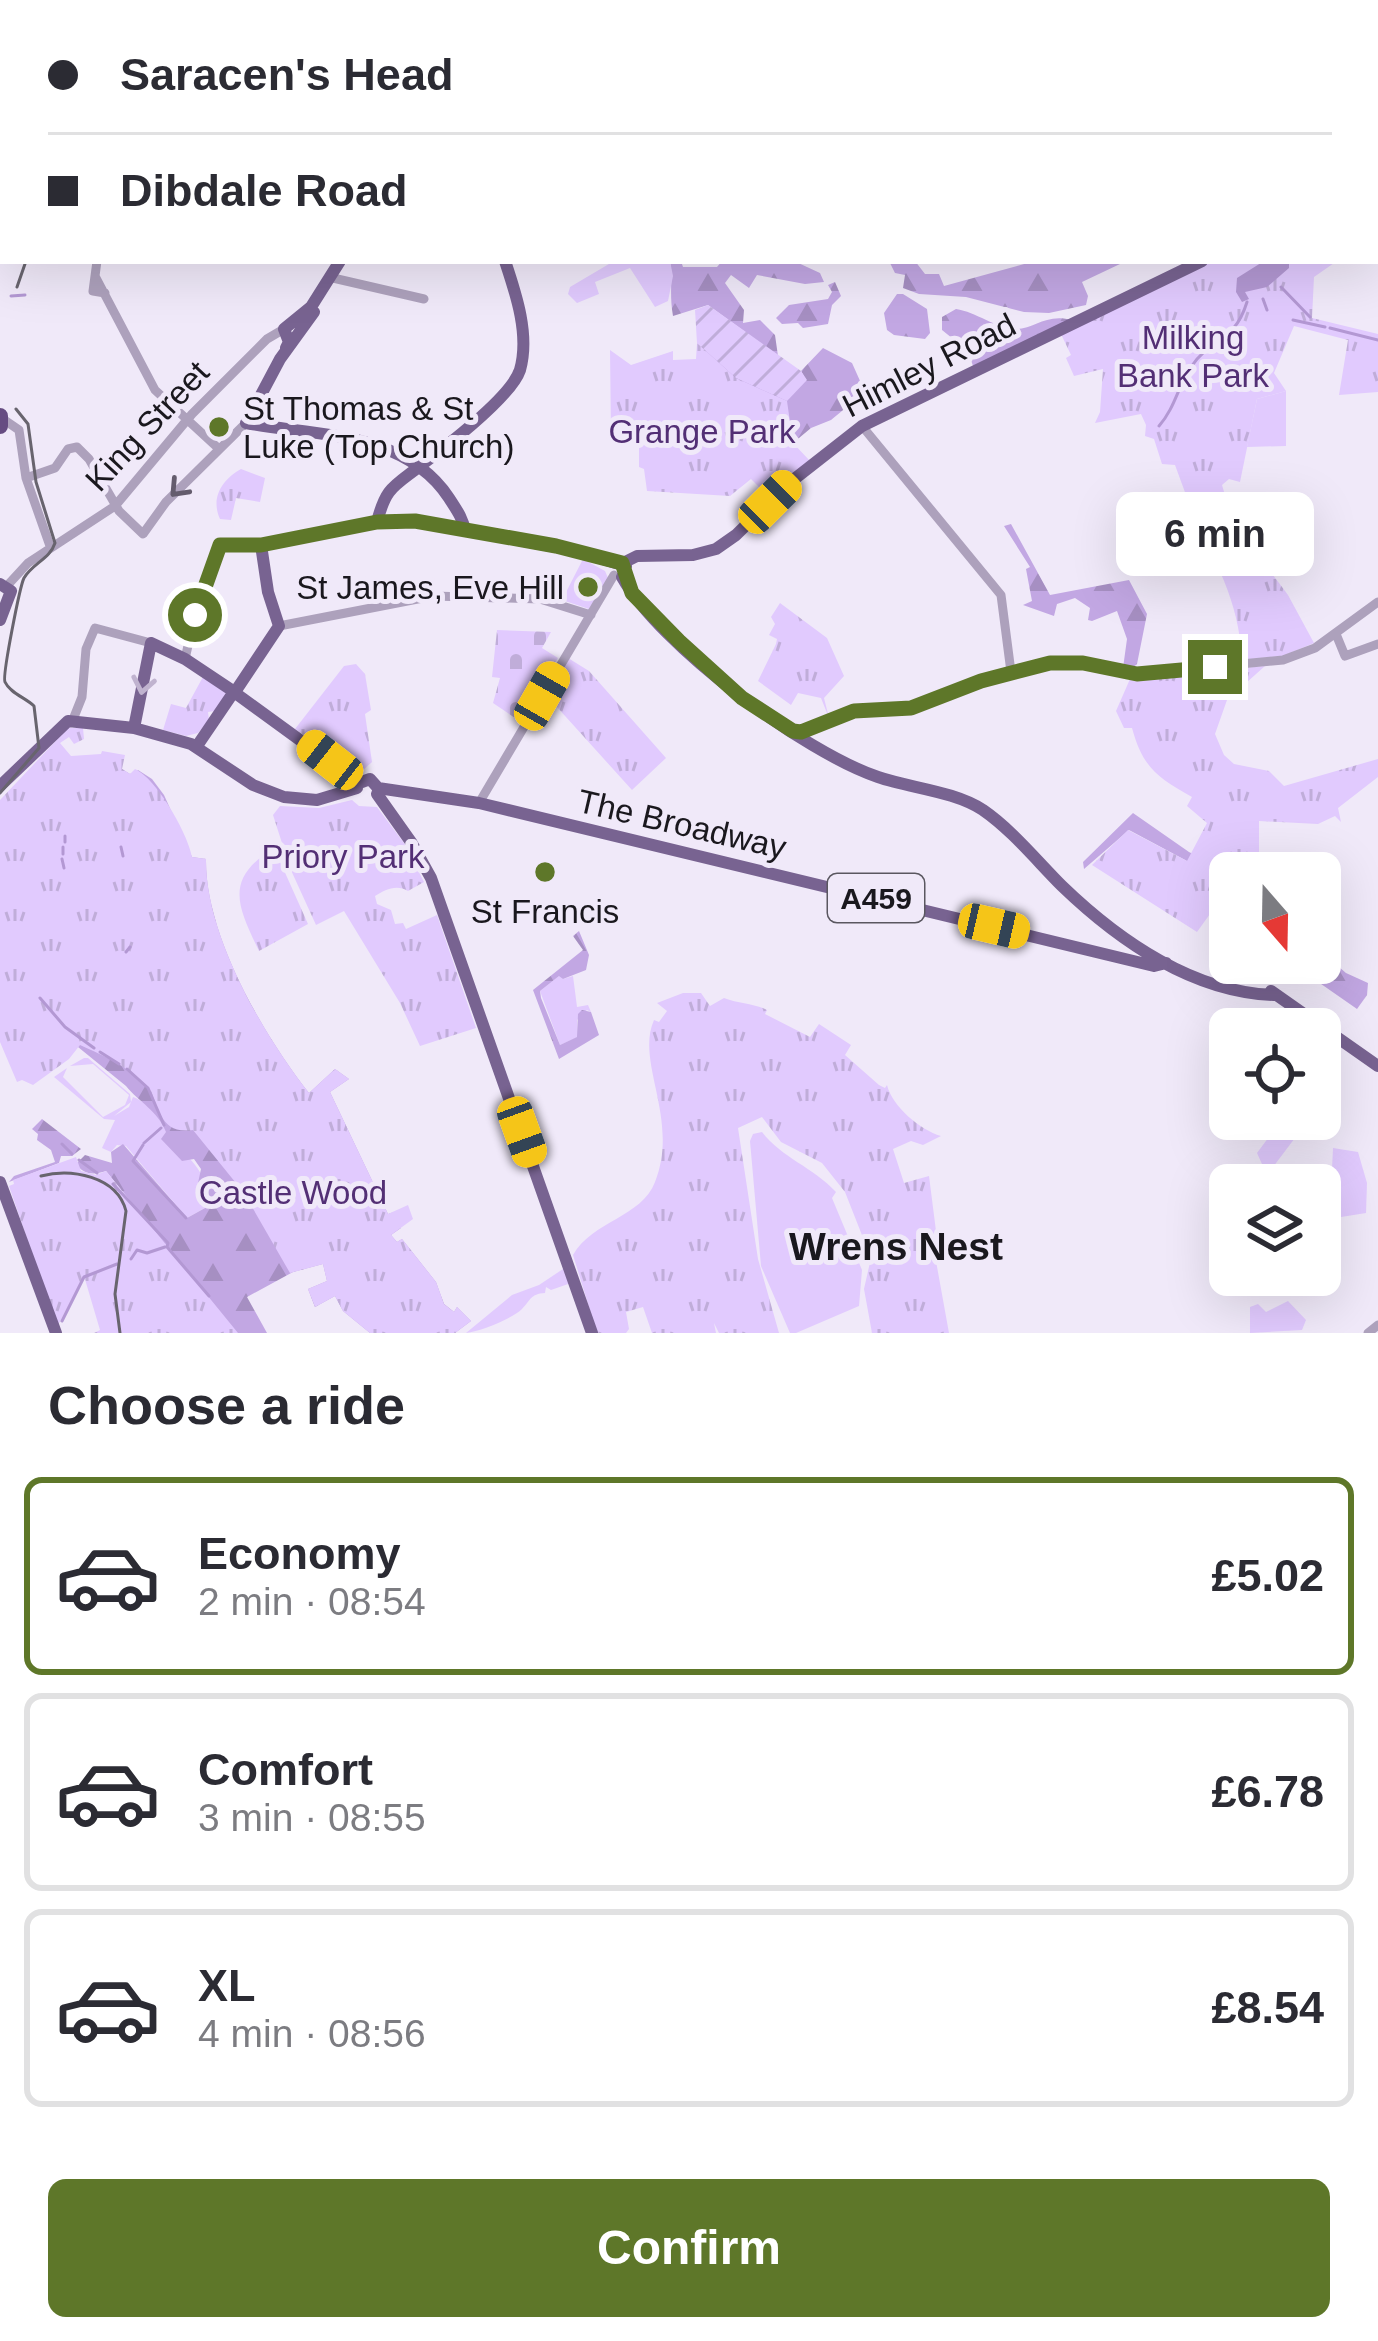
<!DOCTYPE html>
<html lang="en">
<head>
<meta charset="utf-8">
<style>
	:root { --surface:#fff; --page:#f7f7f7; --text:#2b2b33; --muted:#7c7c81; --line:#e1e1e2; --accent:#5e7729 }
	body { margin:0; font-family:Arial,sans-serif; background:var(--page); color:var(--text); height:100vh; display:flex; flex-direction:column; font-size:45px; white-space:nowrap }
	* { box-sizing:border-box; margin:0 }
	p { font-size:39px; color:var(--muted) }
	.icon { flex:none; width:66px; height:66px; fill:none; stroke:currentColor; stroke-width:2; stroke-linecap:round; stroke-linejoin:round }
	.map { position:relative; height:1333px; overflow:hidden }
	.drawer { display:flex; flex-direction:column; background:var(--surface); flex:1 }
	.drawer>* { flex:none }
	.top-card { position:absolute; left:0px; top:0px; width:1380px; height:264px; box-shadow:0 12px 48px #0002; display:grid; align-content:center; height:264px; padding:0 48px; background:var(--surface) }
	.needle { width:78px; rotate:160deg }
	.buttons { position:absolute; left:1209px; top:852px; display:grid; gap:24px }
	.buttons a { display:grid; place-items:center; width:132px; height:132px; border-radius:18px; background:var(--surface); box-shadow:0 12px 48px #0002; font-size:60px }
	.end { position:absolute; width:54px; height:54px; margin:-27px; border:15px solid #5e7729; background:#fff; box-shadow:0 0 0 6px #fff }
	.from { border-radius:50% }
	.bubble { position:absolute; height:84px; border-radius:18px; background:var(--surface); box-shadow:0 12px 48px #0002; font-size:39px; font-weight:700; line-height:84px; text-align:center }
	.car { position:absolute; width:36px; height:72px; margin:-36px -18px; border-radius:15px; box-shadow:0 0 9px 3px #0007; background:linear-gradient(#f5c518 24%,#345 0 40%,#f5c518 0 76%,#345 0 86%,#f5c518 0) }
	.top-card b { display:flex; align-items:center; gap:42px; height:114px; font-size:45px }
	.top-card b+b { border-top:3px solid var(--line) }
	.top-card i { width:30px; height:30px; background:var(--text) }
	ul { padding:0; list-style:none }
	li { display:flex; align-items:center; gap:36px; height:198px; margin:0 24px 18px; padding:0 24px; border:6px solid var(--line); border-radius:18px }
	li div { flex:1 }
	li b { display:block; font-size:45px }
	li em { font-style:normal; font-weight:700 }
	li.selected { border-color:var(--accent) }
	li>.icon { width:108px; height:108px; stroke-width:1.5 }
	h2 { padding:0 48px; font-size:54px; line-height:144px }
	.primary-button { display:flex; gap:24px; margin-top:auto; padding:24px 48px }
	.primary-button a { flex:1; height:138px; border-radius:18px; background:var(--accent); color:#fff; font-size:48px; font-weight:700; line-height:138px; text-align:center }
	.map>svg:first-child { display:block }
</style>
</head>
<body>
<div class="map">
<svg width="1378" height="1333" viewBox="0 0 1378 1333">
	<defs>
		<pattern id="forest-firs" width="22" height="20" patternUnits="userSpaceOnUse" patternTransform="scale(3)"><rect width="22" height="20" fill="#c2a7e3"/><path d="M5 1l3.5 6h-7zM16 11l3.5 6h-7z" fill="#a68fc2"/></pattern>
		<pattern id="cemetery-stones" width="16" height="16" patternUnits="userSpaceOnUse" patternTransform="scale(3)"><rect width="16" height="16" fill="#e1cafe"/><path d="M2 7V4a2 2 0 0 1 4 0v3zM10 15v-3a2 2 0 0 1 4 0v3z" fill="#c0add9"/></pattern>
		<pattern id="park-tufts" width="24" height="20" patternUnits="userSpaceOnUse" patternTransform="scale(3)"><rect width="24" height="20" fill="#e1cafe"/><path d="M3 7l-1-3M5 7V3M7 7l1-3M15 17l-1-3M17 17v-4M19 17l1-3" fill="none" stroke="#c0add9"/></pattern>
		<pattern id="garden-furrows" width="10" height="10" patternUnits="userSpaceOnUse" patternTransform="scale(3)"><rect width="10" height="10" fill="#e1cafe"/><path d="M-1 1l2-2M0 10L10 0M9 11l2-2" fill="none" stroke="#c0add9"/></pattern>
	</defs>
	<rect width="100%" height="100%" fill="#f0e9f9"/>
	<path fill="#e1cafe" d="M1286,391V446L1247,447L1257,399Z
		M560,975L563,979L573,976L577,1007L588,1005L591,1012L587,1010L577,1020L578,1037L560,1045L540,991Z
		M84,1058H88L130,1094L131,1102L114,1116L129,1107L133,1097C147,1102 161,1118 167,1132L162,1138C195,1159 200,1167 214,1203L187,1218L126,1146L117,1145L111,1152L102,1148L115,1120L104,1119L54,1077L67,1068L63,1077L103,1117L125,1105L129,1095L93,1064L70,1066Z
		M1285,1121L1298,1130V1134L1267,1175L1257,1153L1280,1122Z
		M762,1132C782,1158 813,1167 836,1192L832,1198L862,1270L859,1306L796,1333H790L761,1266L750,1141L753,1134Z
		M1333,1148L1358,1152L1367,1183L1366,1213L1335,1218L1331,1190Z
		M1227,1185L1230,1245L1211,1246L1212,1204Z
		M563,1269L571,1283L551,1290L546,1287L545,1293C530,1294 531,1300 522,1309C510,1320 481,1331 466,1333L512,1295L539,1285Z
		M1288,1301L1306,1320L1302,1330L1250,1333V1307L1258,1304L1266,1312Z"/>
	<path fill="url(#forest-firs)" d="M670,261H681L683,267H717L722,261H794L820,273L824,282L805,284L757,275L749,288L731,275L725,283L744,310L743,323L760,320L775,335L778,356L708,305L673,316C669,293 673,280 670,261Z
		M889,261H915L925,274H939L944,286L1035,261H1118L1120,264L1082,282L1088,296L1086,305L1049,313L1024,312L966,297L919,294L903,288L905,275L895,273Z
		M835,282L841,296L832,305L828,324L803,328L798,323L782,324L776,318L789,305L828,299L832,292L828,285Z
		M897,294H903L927,309L930,333L925,339L894,335L887,330L884,313Z
		M956,309C976,312 996,328 1014,329C1035,330 1044,313 1072,320L973,366L968,351L942,330V317Z
		M697,343L710,353L806,380L801,371L823,348L852,363L865,392L831,420L811,428L793,443Z
		M1011,524L1050,595L1129,580L1147,614L1137,664L1131,669L1123,668L1127,639L1117,611L1092,621L1088,620L1090,608L1075,598L1057,604L1054,616L1023,605L1032,601L1026,569L1030,567L1004,526Z
		M106,759L130,774L138,770L152,779L164,795L192,857L206,859C205,934 262,1033 309,1093L335,1069L349,1079L330,1092L388,1214L394,1212L401,1228L391,1235L397,1242L402,1239L436,1282L444,1304L454,1312L457,1307L471,1321L455,1333H370L343,1311L335,1296L315,1307L308,1289L327,1281L323,1264L293,1272L247,1297L267,1333H236L106,1171C94,1175 84,1175 76,1164L85,1155L112,1163L111,1152L123,1144L187,1218L214,1203L198,1183L201,1169L194,1159L182,1161L161,1139L166,1132C158,1111 139,1102 126,1086L62,1034Z
		M1133,813L1189,852L1230,873L1187,861L1129,830L1084,869L1083,862Z
		M579,931L589,955L586,970L563,979L559,976L540,991L541,998L560,1045L577,1037L578,1014L582,1010L591,1012L599,1035L559,1059L533,990L583,950L573,936Z
		M1324,954L1346,973L1368,983L1367,995L1357,1009L1301,970L1307,963H1320V956Z
		M42,1119L81,1149L72,1156H61L59,1163L9,1182L14,1176L55,1162L51,1150L37,1140L38,1134L32,1129Z"/>
	<path fill="url(#cemetery-stones)" d="M583,559L605,571L608,578L589,609L562,600Z
		M497,630L551,632L542,648L558,658L521,722L493,703L500,678L492,677Z"/>
	<path fill="url(#park-tufts)" d="M614,261H670L673,276L668,301L655,307L630,268L595,282L599,294L577,303L568,294L570,287Z
		M1213,261H1337L1314,277L1312,318L1378,334V392L1339,395L1348,340L1294,326L1274,373L1286,391L1257,399L1240,482L1229,479L1222,485L1225,495L1233,502L1214,504L1203,494L1186,495L1175,465L1162,464L1154,439L1145,436L1146,425L1141,414L1095,423L1100,412L1103,369L1074,376L1066,358L1071,355L1060,332Z
		M697,343L736,378L787,401L793,443L810,461L769,497L751,479L730,496L647,491L644,469L639,467V430L611,435L610,350L631,365L673,351V360L696,359Z
		M241,469L265,478L260,502L236,498L231,520L220,519C210,497 223,479 241,469Z
		M1201,499L1213,510L1243,507V535L1288,595L1314,643L1283,656L1242,660C1239,597 1213,558 1186,502Z
		M780,603L827,638L844,676L824,698L829,718L821,698L798,693L791,705L758,681L776,644L777,639L769,635L775,624L771,617Z
		M568,658L589,671L666,758L632,790L547,696Z
		M356,664L365,674L371,710L365,714L372,762L360,773L295,729L344,666Z
		M1265,666L1227,700L1215,734L1224,755L1234,764L1269,771L1284,786L1378,759V777L1338,808L1341,822L1335,816L1318,824L1259,821V852L1265,873H1230V900L1215,907L1197,932L1092,865L1128,830L1187,861L1207,823L1187,806L1192,797C1157,777 1143,768 1132,728H1124L1116,711L1130,679Z
		M204,675L224,689L226,695L215,711L208,712L209,720L198,733L186,736L163,730L171,704L186,708Z
		M68,728H83L84,739L74,744L69,737L60,743L71,756L101,754L102,751L125,755L122,769L130,774L135,769C157,779 188,834 192,857L206,859C205,934 262,1033 309,1093L335,1069L349,1079L330,1092L388,1214L408,1205L413,1219L391,1235L397,1242L402,1239L436,1282L444,1304L454,1312L457,1307L471,1321L455,1333H370L343,1311L335,1296L315,1307L308,1289L327,1281L323,1264L290,1273L244,1193L193,1130C160,1135 160,1107 147,1088C143,1082 137,1078 132,1074C116,1060 99,1054 80,1045L69,1059L33,1085L22,1080L17,1082L0,1042V800Z
		M352,800L359,806L377,807L404,843L424,882L408,891C396,884 385,890 375,896L377,904L391,910L395,924L403,923L406,929L437,915L476,1028L420,1046L400,1003L344,911L316,925L290,868L273,815L280,806L319,808Z
		M274,848L308,924L259,951C237,905 224,879 274,848Z
		M683,993H701L710,1006L724,998C739,1004 753,1003 767,1010L765,1014L810,1037L819,1024L851,1045L845,1055L879,1085L885,1088L887,1085C892,1106 920,1130 941,1136L923,1145L911,1141L893,1149L904,1183L929,1176L936,1231L934,1250L949,1333H872L864,1289L871,1258L845,1192L822,1163L781,1142L762,1117L738,1128L758,1259L779,1333H719L714,1323L716,1333H652L643,1307L626,1312L629,1329L626,1333H597L573,1255C592,1221 642,1217 655,1182C680,1119 635,1062 654,1020L659,1022L667,1011L657,1003Z
		M76,1157L81,1171L96,1175L106,1171L238,1333H94L100,1330L84,1276L57,1327L9,1186L14,1184L13,1180Z"/>
	<path fill="url(#garden-furrows)" d="M708,305L801,371L807,380L787,401L736,378L697,343L695,310Z"/>
	<path fill="#b398d3" d="M1264,261H1289V268L1267,287L1245,292L1249,299L1242,302L1236,292L1237,278Z"/>
	<g fill="none" stroke-linecap="round" stroke-linejoin="round">
		<path stroke="#b398d3" stroke-width="3" d="M1281,287L1310,317
			M11,296L25,295
			M1263,299L1267,310
			M1293,320L1325,327
			M1330,328L1378,340
			M1159,426C1175,408 1178,386 1191,367C1211,337 1234,344 1247,302
			M65,836V842
			M63,847V854
			M121,847L123,856
			M62,859L64,868
			M126,952L130,947
			M40,998L65,1027L94,1048
			M100,1052L119,1064
			M127,1069L148,1088L164,1125
			M144,1143L161,1128
			M62,1144L72,1154
			M143,1145L133,1161L186,1218
			M79,1160L97,1173
			M113,1184L168,1243L167,1247L209,1296
			M131,1259L137,1250L147,1253L165,1247
			M62,1321L84,1277L117,1264"/>
		<path stroke="#ada1bc" stroke-width="9" d="M17,3V0
			M166,3L168,0
			M0,40L3,41
			M0,55L3,53
			M97,261L93,291L105,293
			M95,276L155,390L218,448
			M333,278L424,299
			M0,417L19,430L26,478L50,546
			M862,426L1001,595L1011,672
			M26,478L55,468L68,449L77,447L89,459L119,511L143,534L166,502L246,423
			M5,588L28,563L115,506L192,414L267,339L284,329
			M279,626L433,596L540,599L591,615
			M1336,634L1345,656L1378,644
			M185,659L196,610L220,545H261
			M72,722L82,697L86,649L95,628L151,643
			M805,730L854,711L911,708L981,681L1050,663H1083L1137,674L1283,660L1315,648L1378,602
			M479,803L614,575
			M1368,1333L1378,1325"/>
		<path stroke="#786391" stroke-width="12" d="M251,3H261
			M613,3L615,0
			M1377,185H1378
			M314,312L280,359L246,423C316,436 405,431 449,498C456,509 463,518 465,531
			M286,348L289,342L284,329L311,307L340,261
			M377,522C386,487 393,487 420,466C444,448 511,397 520,370C530,335 516,294 505,261
			M623,563L637,556L693,555L716,549L736,535L788,484L862,426L1202,261
			M622,577C661,646 804,752 878,777C910,788 954,791 983,810C1012,830 1037,861 1062,886C1119,941 1195,994 1277,995
			M0,584L11,591L0,620
			M237,689L279,626L268,592L261,545L377,522L415,521L573,550L626,566
			M238,695L359,783
			M134,728L151,643L185,659L230,689
			M197,746L231,696
			M359,783L370,779L378,788L479,803L1154,966L1166,963
			M0,786L68,721L134,728L191,744L253,785L284,797L317,800L357,788
			M377,794L411,842L431,878L592,1333
			M1271,991L1378,1066
			M0,1182L56,1333"/>
		<path stroke="#664c82" stroke-width="16" d="M122,3L123,0
			M0,254L3,246
			M0,416V426"/>
		<path stroke="#68646e" stroke-width="3" d="M146,3L149,0
			M17,287L26,261
			M0,793L39,748L34,706C26,698 10,693 5,682C2,676 20,586 24,578C33,563 50,559 55,543L36,482L28,424L16,409
			M41,1176C71,1168 117,1176 126,1211L115,1294L120,1333"/>
	</g>
	<defs><path id="oneway-chevron" d="M-2-3.5L2.5 0L-2 3.5" fill="none" stroke-width="1.6" stroke-linecap="round" stroke-linejoin="round" transform="scale(3)"/></defs>
	<use stroke="#645c6d" href="#oneway-chevron" transform="translate(178 489) rotate(133)"/>
	<use stroke="#c0b3cf" href="#oneway-chevron" transform="translate(143 685) rotate(101)"/>
	<g fill="none" stroke-linecap="round" stroke-linejoin="round">
		<path stroke="#5e7729" stroke-width="15" d="M195,615L220,545H261L377,522L415,521L556,546L622,563L632,593L679,641L742,698L793,731L801,732L854,711L911,708L981,681L1050,663H1083L1137,674L1215,667"/>
	</g>
	<g fill="#5e7729" stroke="#f0e9f9" stroke-width="4.5">
		<circle cx="219" cy="427" r="12"/>
		<circle cx="588" cy="587" r="12"/>
		<circle cx="545" cy="872" r="12"/>
	</g>
	<g text-anchor="middle" dominant-baseline="central" stroke-width="10" stroke-linejoin="round" paint-order="stroke">
		<rect fill="#f0e9f9" stroke="#5a5760" stroke-width="3" x="828" y="874" width="96" height="48" rx="9"/>
		<g font-size="30" font-weight="bold" fill="#1a181e">
			<text x="876" y="898">A459</text>
		</g>
		<g font-size="33" fill="#532f75" stroke="#f0e9f9">
			<text x="1193" y="337">Milking<tspan x="1193" dy="38">Bank Park</tspan></text>
			<text x="702" y="431">Grange Park</text>
			<text x="343" y="856">Priory Park</text>
			<text x="293" y="1192">Castle Wood</text>
		</g>
		<g font-size="33" fill="#1a181e" stroke="#f0e9f9">
			<text transform="translate(929 365) rotate(-27)">Himley Road</text>
			<text transform="translate(147 426) rotate(-47)">King Street</text>
			<text transform="translate(682 824) rotate(13)">The Broadway</text>
		</g>
		<g font-size="33" fill="#1a181e" stroke="#f0e9f9" text-anchor="start">
			<text x="243" y="408">St Thomas &amp; St<tspan x="243" dy="38">Luke (Top Church)</tspan></text>
			<text x="564" y="587" text-anchor="end">St James, Eve Hill</text>
			<text x="545" y="911" text-anchor="middle">St Francis</text>
		</g>
		<g font-size="39" font-weight="bold" fill="#1a181e" stroke="#f0e9f9">
			<text x="896" y="1246">Wrens Nest</text>
		</g>
	</g>
</svg>
<div class="buttons">
<a><svg class="needle" viewBox="-14 -14 28 28"><path d="M0-13l5 13h-10z" fill="#e53935"/><path d="M0 13l5-13h-10z" fill="#7c7c81"/></svg></a>
<a><svg class="icon" aria-label="locate" viewBox="0 0 24 24"><circle cx="12" cy="12" r="6"/><path d="M12 2v4M12 18v4M2 12h4M18 12h4"/></svg></a>
<a><svg class="icon" aria-label="layers" viewBox="0 0 24 24"><path d="M12 4l9 5-9 5-9-5zM3 14l9 5 9-5"/></svg></a>
</div>
<i class="end from" style="left:195px;top:615px"></i>
<i class="end" style="left:1215px;top:667px"></i>
<div class="bubble" style="left:1116px;top:492px;width:198px">6 min</div>
<i class="car" style="left:770px;top:502px;rotate:45deg"></i>
<i class="car" style="left:542px;top:696px;rotate:30deg"></i>
<i class="car" style="left:330px;top:760px;rotate:308deg"></i>
<i class="car" style="left:994px;top:926px;rotate:103deg"></i>
<i class="car" style="left:522px;top:1132px;rotate:160deg"></i>
<div class="top-card">
<b><i class="from"></i>Saracen's Head</b>
<b><i></i>Dibdale Road</b>
</div>
</div>
<section class="drawer">
<h2>Choose a ride</h2>
<ul>
<li class="selected"><svg class="icon" aria-label="car" viewBox="0 0 24 24"><path d="M5 17H2v-5l4-1 3-4h7l3 4 3 1v5h-3M9 17h6M6 11h13"/><circle cx="7" cy="17" r="2"/><circle cx="17" cy="17" r="2"/></svg><div><b>Economy</b><p>2 min · 08:54</p></div><em>£5.02</em></li>
<li><svg class="icon" aria-label="car" viewBox="0 0 24 24"><path d="M5 17H2v-5l4-1 3-4h7l3 4 3 1v5h-3M9 17h6M6 11h13"/><circle cx="7" cy="17" r="2"/><circle cx="17" cy="17" r="2"/></svg><div><b>Comfort</b><p>3 min · 08:55</p></div><em>£6.78</em></li>
<li><svg class="icon" aria-label="car" viewBox="0 0 24 24"><path d="M5 17H2v-5l4-1 3-4h7l3 4 3 1v5h-3M9 17h6M6 11h13"/><circle cx="7" cy="17" r="2"/><circle cx="17" cy="17" r="2"/></svg><div><b>XL</b><p>4 min · 08:56</p></div><em>£8.54</em></li>
</ul>
<div class="primary-button"><a>Confirm</a></div>
</section>
</body>
</html>
